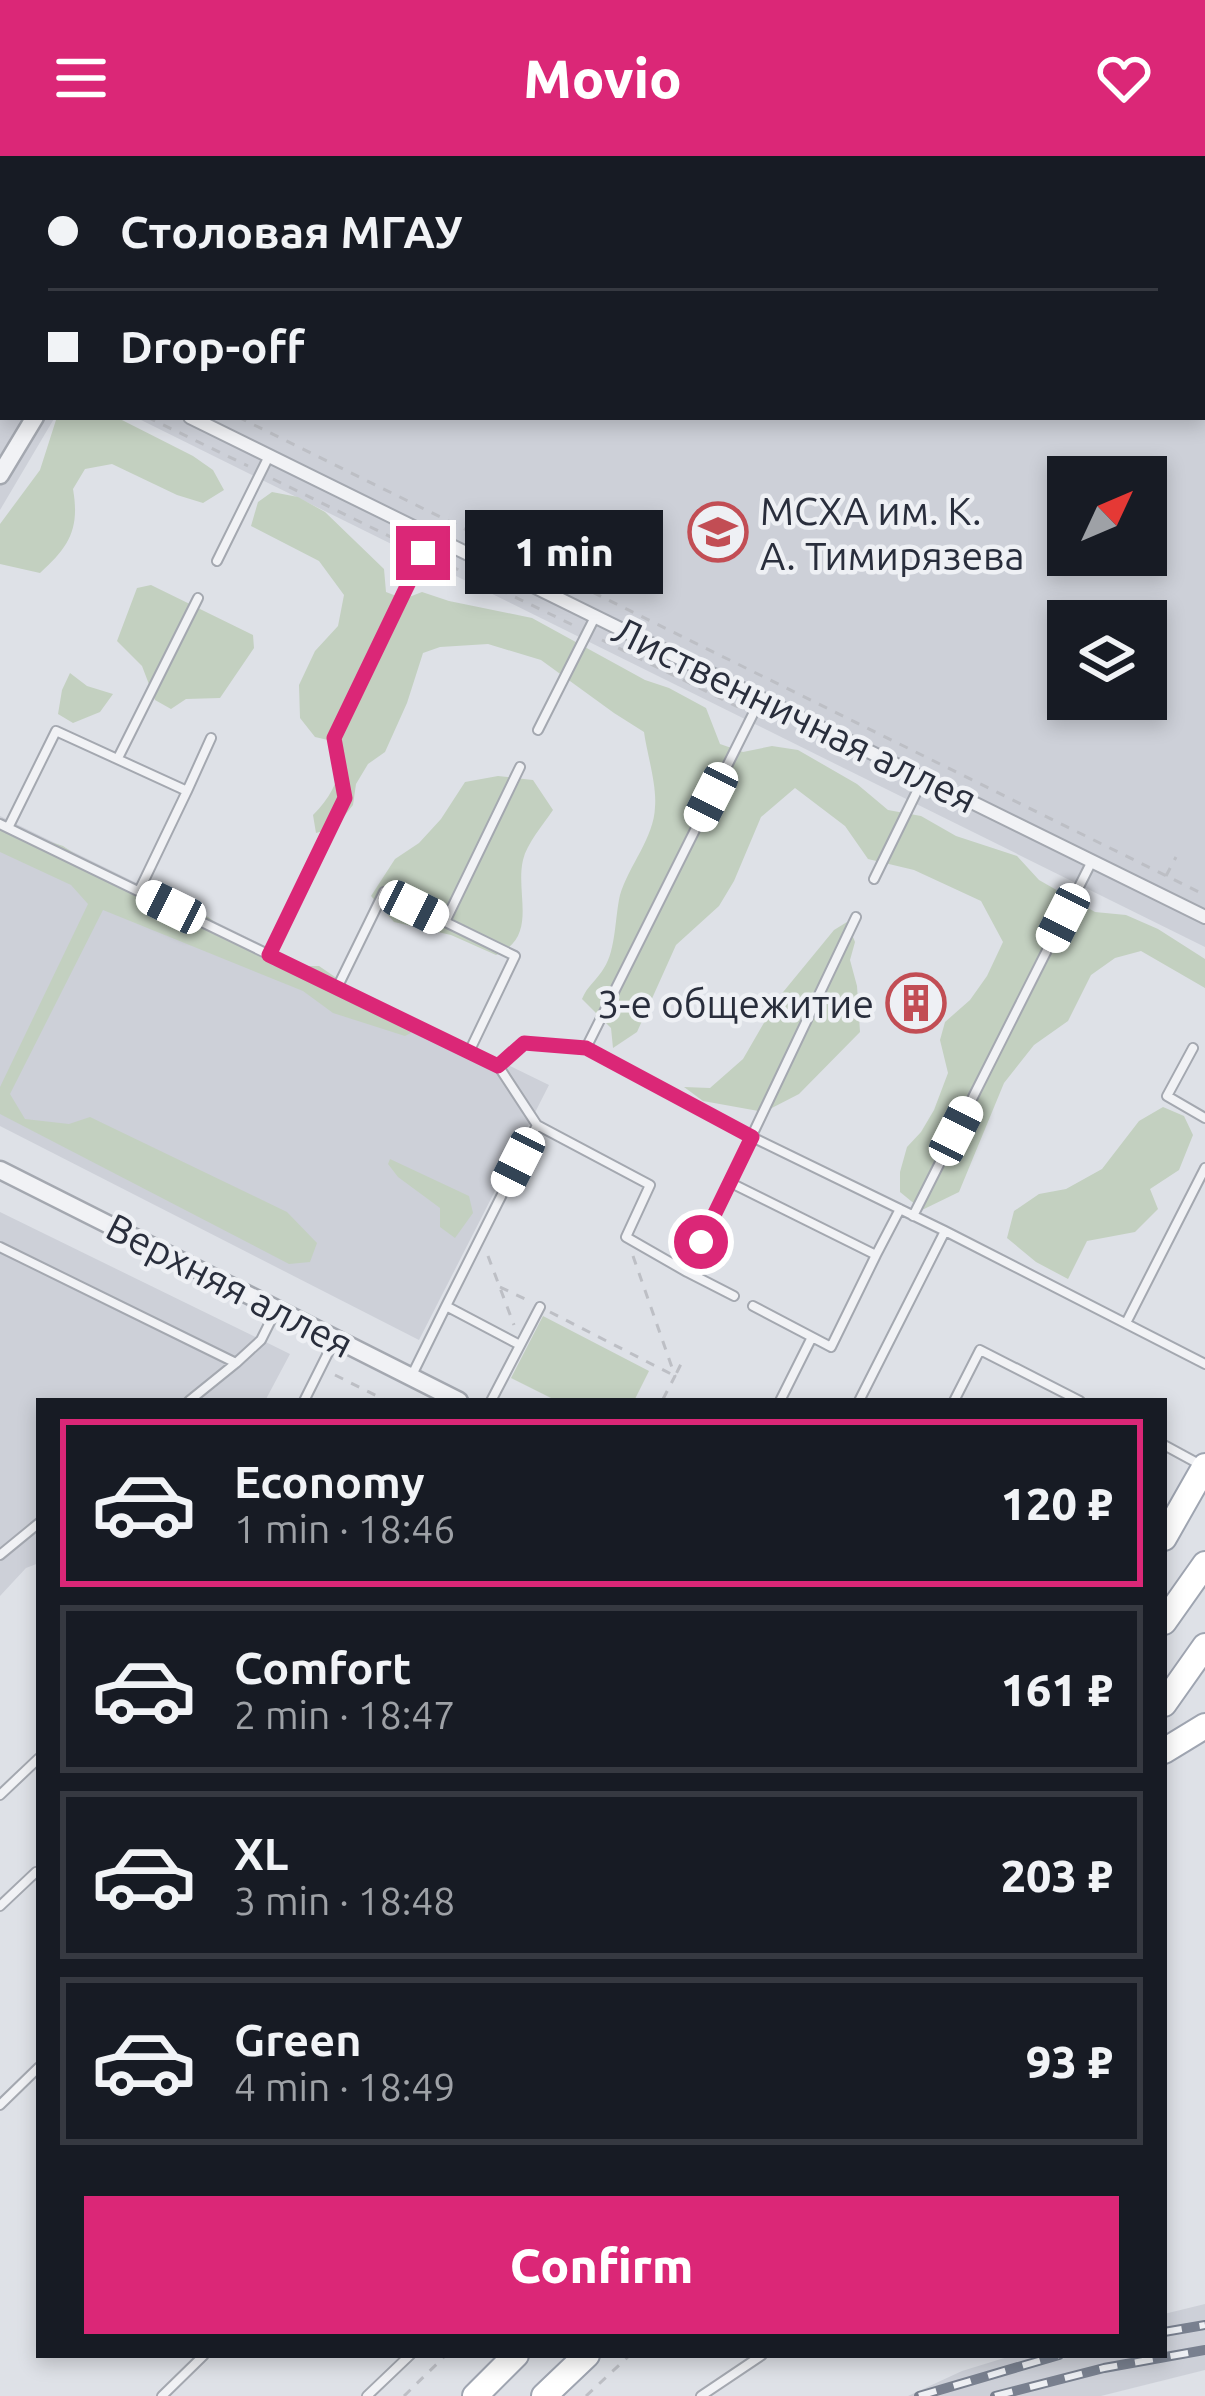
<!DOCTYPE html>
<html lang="en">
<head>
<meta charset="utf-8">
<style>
	:root { --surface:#171b24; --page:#242831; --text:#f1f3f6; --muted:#9ea1a6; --line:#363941; --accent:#db2777 }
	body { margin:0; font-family:Ubuntu,sans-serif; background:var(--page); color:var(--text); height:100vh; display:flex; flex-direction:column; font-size:45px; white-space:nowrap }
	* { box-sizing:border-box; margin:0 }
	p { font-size:39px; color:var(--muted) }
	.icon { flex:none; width:66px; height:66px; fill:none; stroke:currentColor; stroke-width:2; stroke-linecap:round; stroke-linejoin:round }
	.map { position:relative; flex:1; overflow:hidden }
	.drawer { position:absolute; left:36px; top:1242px; width:1131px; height:960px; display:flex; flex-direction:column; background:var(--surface); border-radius:0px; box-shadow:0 6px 18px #0003 }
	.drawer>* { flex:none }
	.guide { position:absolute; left:0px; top:0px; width:1206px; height:264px; box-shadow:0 6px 18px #0003; display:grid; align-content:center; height:264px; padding:0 48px; background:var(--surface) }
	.needle { width:78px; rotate:46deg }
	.controls { position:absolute; left:1047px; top:300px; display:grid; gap:24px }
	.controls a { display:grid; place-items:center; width:120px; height:120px; border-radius:0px; background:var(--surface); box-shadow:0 6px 18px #0003; font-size:60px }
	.end { position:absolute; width:54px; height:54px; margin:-27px; border:15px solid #db2777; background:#fff; box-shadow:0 0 0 6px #fff }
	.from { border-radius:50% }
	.bubble { position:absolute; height:84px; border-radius:0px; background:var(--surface); box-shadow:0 6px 18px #0003; font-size:39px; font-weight:800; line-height:84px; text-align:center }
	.car { position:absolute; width:36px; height:72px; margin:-36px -18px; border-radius:15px; box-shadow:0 0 9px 3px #0007; background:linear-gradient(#fff 24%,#345 0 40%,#fff 0 76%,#345 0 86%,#fff 0) }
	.guide b { display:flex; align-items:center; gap:42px; height:114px; font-size:45px }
	.guide b+b { border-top:3px solid var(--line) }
	.guide i { width:30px; height:30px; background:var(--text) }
	ul { padding:21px 0 0; list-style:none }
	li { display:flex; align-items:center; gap:36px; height:168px; margin:0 24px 18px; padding:0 24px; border:6px solid var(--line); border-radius:0px }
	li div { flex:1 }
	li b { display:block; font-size:45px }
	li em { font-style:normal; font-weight:800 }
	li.current { border-color:var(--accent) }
	li>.icon { width:108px; height:108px; stroke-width:1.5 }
	.cta { display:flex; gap:24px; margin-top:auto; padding:24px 48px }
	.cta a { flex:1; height:138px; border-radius:0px; background:var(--accent); color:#fff; font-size:48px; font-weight:800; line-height:138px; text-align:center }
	header { display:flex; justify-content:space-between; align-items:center; height:156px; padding:0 48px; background:var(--accent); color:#fff; font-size:54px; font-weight:800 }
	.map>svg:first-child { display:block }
</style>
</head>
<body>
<header><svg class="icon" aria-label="menu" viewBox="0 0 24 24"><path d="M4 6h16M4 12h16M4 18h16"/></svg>Movio<svg class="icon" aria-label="heart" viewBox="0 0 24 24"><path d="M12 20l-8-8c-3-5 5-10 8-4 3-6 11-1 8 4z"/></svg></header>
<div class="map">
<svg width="1205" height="2240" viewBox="0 0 1205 2240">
	<rect width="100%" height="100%" fill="#dee1e7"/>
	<path fill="#cdd0d8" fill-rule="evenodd" d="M0,0H1205V791L135,261H1203V3H3V261H55L0,354ZM1068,321H1146V399H1068ZM1068,465H1146V543H1068Z
		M0,660L549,929L419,1184L0,970Z
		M0,1056L290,1198L265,1245H39V1407L26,1412L0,1440Z
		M1205,2148V2214L1101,2240H908L962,2215L1014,2199H1164V2158Z"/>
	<path fill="#c3d0c0" d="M60,261H116L193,300L213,314L224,334L203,347L177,339L112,308L85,313L73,333C80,373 69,391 40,417L0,408V368L40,314L56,264Z
		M272,336L298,341L325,356L384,413L386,436L404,443L422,436L449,445L532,462L645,524L669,532L706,552L720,588L743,596L772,590L798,594L857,628L888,654L921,660L956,680L1017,700L1039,724L1095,756L1126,759L1158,773L1205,803V832L1141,795L1115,802L1091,819L1068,865L1034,889L1004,927L959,1036L922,1054L900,1036V1016L907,991L921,976L934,954L948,917L940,884L945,866L970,844L987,820L1003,786L981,745L914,714L868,703L845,670L795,632L761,661L734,725L719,750L676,789L637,876L613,892L611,872L582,843C587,830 597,824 604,812C616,794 615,760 620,739C629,709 654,682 655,651C657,629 647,598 644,576L614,557L541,504L488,488L440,491L423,497L407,547L385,596L368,608L356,628L353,649L335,672L316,677L313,659C334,638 343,617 341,587L315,581L300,562L299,529L315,495L338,470L344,439L319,405L251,370L258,346Z
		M151,429L253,479L254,492L220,542L186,543L171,553L155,544L142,510L117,485L137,432Z
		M70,517L87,530L113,538L100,556L73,567L58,558L62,534Z
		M498,620L533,624L553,654C543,669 527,687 523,704C515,738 539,781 496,799L451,779L394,766L371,740L395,703L419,687L441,663L465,626Z
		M0,670L63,690L135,739L208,761L273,810H319L410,872L411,877L405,880L333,857L303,835L103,754L10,938L25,963L69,968L90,961L287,1056L317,1087L310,1106L289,1108L0,958V931L88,748L71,729L0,696Z
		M847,766L855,786L850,804L857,830L860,876L799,938L764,956L703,945L684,931L710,932L743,903L779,841L834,774Z
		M1163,951L1184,960L1193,979L1179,1014L1150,1033L1158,1053L1135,1076L1087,1085L1068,1123L1036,1106L1007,1082L1014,1055L1039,1038L1066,1033L1102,1013L1139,965Z
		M390,1003L469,1040L473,1057L455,1082L440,1071V1052L398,1021L388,1008Z
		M543,1160L649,1215L634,1245H557L511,1222Z"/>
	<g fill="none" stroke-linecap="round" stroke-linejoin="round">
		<g stroke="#a4a8b0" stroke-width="12">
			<path id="service" d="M198,3L200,0
				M217,405L269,300
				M538,574L595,461
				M118,602L198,442
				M187,635L211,582
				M0,668L498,910L524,887L586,892L752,981L945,1075L1205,1208
				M8,672L56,575L187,635L139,735
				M874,723L923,623
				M445,766L520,611
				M269,799L345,642L334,582L430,380
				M337,832L384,736L515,800L469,896
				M586,892L761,542
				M1193,892L1167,940L1205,962
				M499,911L537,969
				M731,1027L876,1099L831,1191L812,1181
				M913,1060L1092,705
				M0,1091L236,1207L261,1184L276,1154
				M876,1099L900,1053
				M734,1140L687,1116L856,761
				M753,1150L812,1181L780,1245
				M1126,1167L1205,1012
				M520,1189L446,1150L537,969L650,1029L626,1081L687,1116
				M412,1219L446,1150
				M189,1245L236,1207
				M304,1245L335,1183
				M491,1245L540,1151
				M859,1245L945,1075
				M954,1245L980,1194L1080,1245
				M1164,1289L1199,1308
				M0,1399L39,1367
				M0,1639L39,1602
				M0,1750L36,1716L39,1719
				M0,1949L39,1911
				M162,2240L204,2199
				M367,2240L410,2199
				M701,2240L762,2199"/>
		</g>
		<g stroke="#a4a8b0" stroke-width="16">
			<path id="pedestrian" d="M0,167L3,169
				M190,261L1205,761"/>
		</g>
		<g stroke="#a4a8b0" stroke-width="21">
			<path id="minor" d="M0,319L35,261
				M0,1014L459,1245"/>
		</g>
		<g stroke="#9fa5b1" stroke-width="28">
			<path id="primary" d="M1164,1382L1205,1310
				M1164,1466L1205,1408
				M1164,1548L1205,1490
				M1164,1595L1205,1570
				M475,2240L516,2199
				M544,2240L587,2199"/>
		</g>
		<path stroke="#bdbfc5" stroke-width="3" stroke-dasharray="9 9" stroke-linecap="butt" d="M0,143L3,144
			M0,189L3,190
			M147,261L248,310
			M238,261L1205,739
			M273,323L409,390
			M434,402L577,471
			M602,484L738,551
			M1166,720L1176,701
			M488,1100L514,1169
			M633,1100L675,1220L662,1245
			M500,1131L525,1143
			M550,1156L675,1220L683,1204
			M335,1219L387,1245
			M404,2240L446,2199
			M586,2240L630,2199"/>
		<use href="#service" stroke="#f1f2f5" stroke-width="8"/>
		<use href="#pedestrian" stroke="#f1f2f5" stroke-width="12"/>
		<use href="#minor" stroke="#f1f2f5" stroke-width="16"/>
		<use href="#primary" stroke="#fff" stroke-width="24"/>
		<g stroke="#79808f" stroke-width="10">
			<path id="rail" d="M1164,2176L1205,2169
				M919,2240L1059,2199
				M995,2240L1104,2212L1205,2194"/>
		</g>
		<use href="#rail" stroke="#eef0f4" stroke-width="6" stroke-dasharray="18" stroke-linecap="butt"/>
	</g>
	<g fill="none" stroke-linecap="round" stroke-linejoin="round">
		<path stroke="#db2777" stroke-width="15" d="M423,397L334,582L345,642L269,799L498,910L524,887L586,892L752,981L701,1086"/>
	</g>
	<defs>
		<g id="university-ring" transform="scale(3)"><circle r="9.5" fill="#eef0f4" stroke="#c24d54" stroke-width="1.5"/><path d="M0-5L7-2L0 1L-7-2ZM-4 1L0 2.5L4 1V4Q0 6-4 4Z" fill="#c24d54"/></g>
		<g id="building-ring" transform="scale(3)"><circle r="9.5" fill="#eef0f4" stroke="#c24d54" stroke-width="1.5"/><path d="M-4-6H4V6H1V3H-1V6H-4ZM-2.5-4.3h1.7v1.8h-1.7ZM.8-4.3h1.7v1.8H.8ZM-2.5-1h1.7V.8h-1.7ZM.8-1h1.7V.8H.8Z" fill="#c24d54"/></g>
	</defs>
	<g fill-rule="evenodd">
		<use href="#university-ring" x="718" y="376"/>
		<use href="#building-ring" x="916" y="847"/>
	</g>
	<g text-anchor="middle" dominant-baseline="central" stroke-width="9" stroke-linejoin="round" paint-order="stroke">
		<g font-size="39" fill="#292e3c" stroke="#eef0f4" text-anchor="start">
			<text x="760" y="354">МСХА им. К.<tspan x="760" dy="45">А. Тимирязева</tspan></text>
			<text x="874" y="847" text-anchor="end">3-е общежитие</text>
		</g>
		<g font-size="39" fill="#292e3c" stroke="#eef0f4">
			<text transform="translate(795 558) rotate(26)">Лиственничная аллея</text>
			<text transform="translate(230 1129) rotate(27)">Верхняя аллея</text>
		</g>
	</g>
</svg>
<div class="controls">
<a><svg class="needle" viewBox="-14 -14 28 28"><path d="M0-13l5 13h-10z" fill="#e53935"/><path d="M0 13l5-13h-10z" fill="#9ea1a6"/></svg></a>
<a><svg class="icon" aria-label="layers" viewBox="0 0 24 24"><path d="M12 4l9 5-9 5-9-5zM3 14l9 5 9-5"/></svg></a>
</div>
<i class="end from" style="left:701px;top:1086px"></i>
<i class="end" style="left:423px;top:397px"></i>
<div class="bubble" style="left:465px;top:354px;width:198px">1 min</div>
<i class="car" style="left:711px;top:641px;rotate:207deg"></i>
<i class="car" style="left:171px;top:751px;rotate:296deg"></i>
<i class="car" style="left:414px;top:751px;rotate:116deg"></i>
<i class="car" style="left:1063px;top:762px;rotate:207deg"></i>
<i class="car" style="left:956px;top:975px;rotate:27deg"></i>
<i class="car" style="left:518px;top:1006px;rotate:207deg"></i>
<div class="guide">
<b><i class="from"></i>Столовая МГАУ</b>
<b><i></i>Drop-off</b>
</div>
<section class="drawer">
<ul>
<li class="current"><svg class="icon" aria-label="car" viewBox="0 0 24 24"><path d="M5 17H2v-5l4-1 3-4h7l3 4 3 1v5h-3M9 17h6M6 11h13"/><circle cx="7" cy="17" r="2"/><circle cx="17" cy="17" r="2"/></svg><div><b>Economy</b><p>1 min · 18:46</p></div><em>120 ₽</em></li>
<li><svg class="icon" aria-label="car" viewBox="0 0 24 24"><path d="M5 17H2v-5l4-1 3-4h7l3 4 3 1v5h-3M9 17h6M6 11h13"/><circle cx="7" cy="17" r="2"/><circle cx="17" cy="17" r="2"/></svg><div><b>Comfort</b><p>2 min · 18:47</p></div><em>161 ₽</em></li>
<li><svg class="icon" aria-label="car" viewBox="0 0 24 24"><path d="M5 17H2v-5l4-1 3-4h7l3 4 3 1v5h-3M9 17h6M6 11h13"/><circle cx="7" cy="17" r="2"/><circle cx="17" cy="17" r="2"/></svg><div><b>XL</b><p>3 min · 18:48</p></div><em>203 ₽</em></li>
<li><svg class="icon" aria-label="car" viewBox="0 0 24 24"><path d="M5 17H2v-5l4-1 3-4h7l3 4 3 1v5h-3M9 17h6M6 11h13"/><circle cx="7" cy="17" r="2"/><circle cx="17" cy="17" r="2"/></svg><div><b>Green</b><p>4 min · 18:49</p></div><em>93 ₽</em></li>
</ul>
<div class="cta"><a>Confirm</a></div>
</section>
</div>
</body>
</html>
